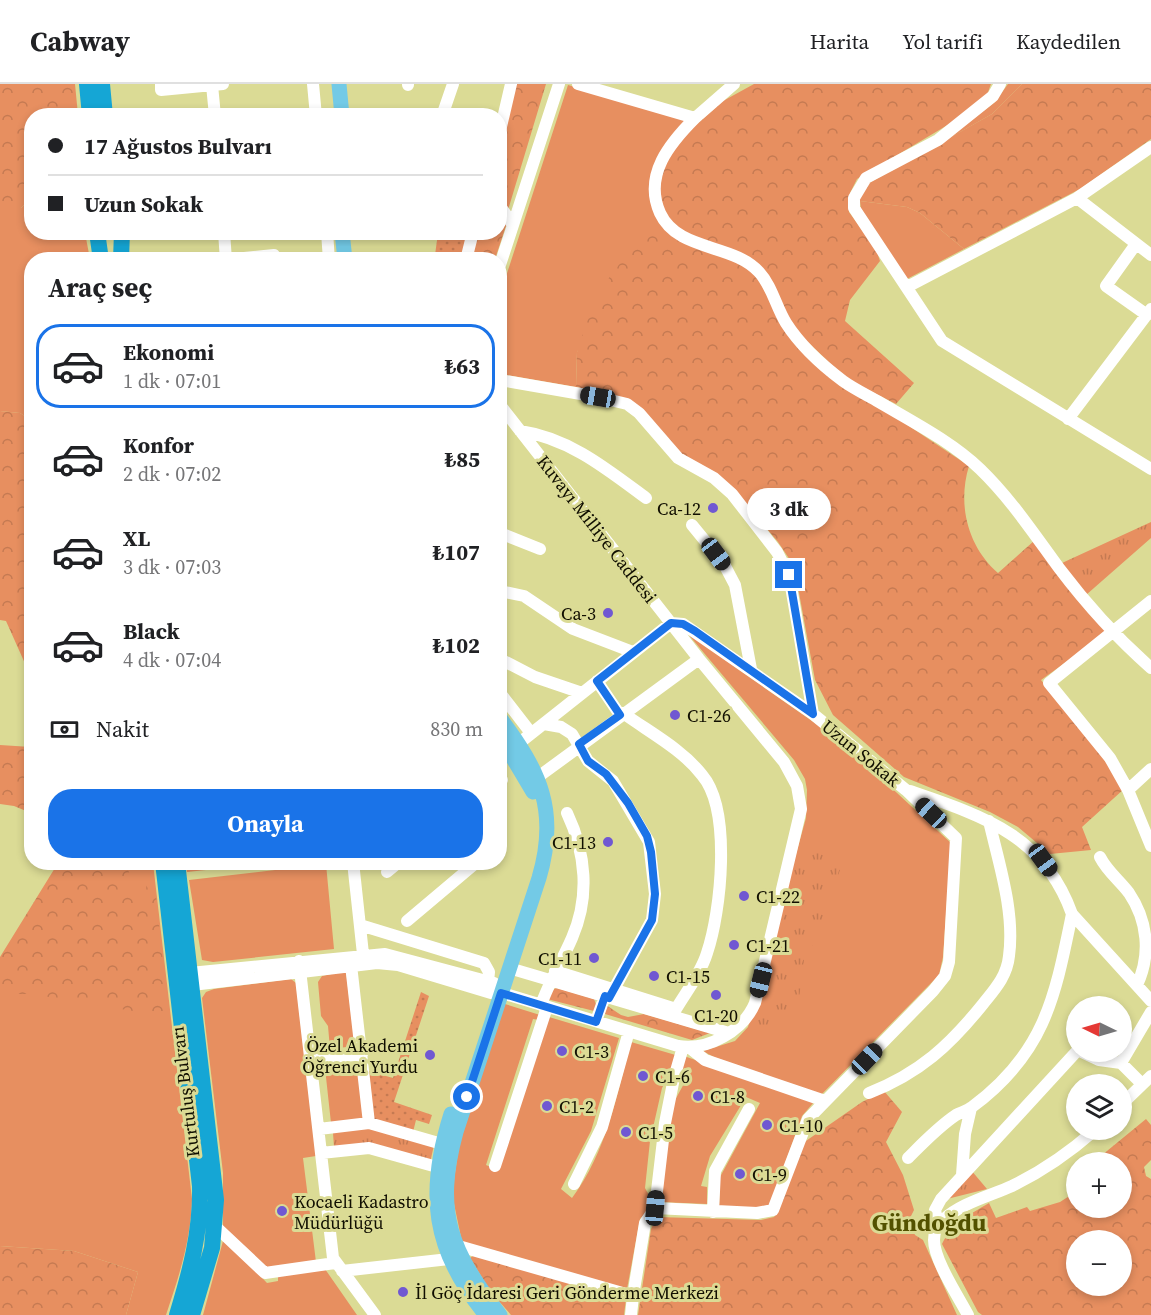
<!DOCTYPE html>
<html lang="tr">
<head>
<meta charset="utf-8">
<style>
	:root { --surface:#fff; --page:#f2f2f2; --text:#202124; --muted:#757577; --line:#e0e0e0; --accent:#1a73e8 }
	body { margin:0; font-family:"Source Serif 4",serif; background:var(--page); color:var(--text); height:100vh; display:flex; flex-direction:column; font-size:22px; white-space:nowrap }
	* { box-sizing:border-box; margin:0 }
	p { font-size:20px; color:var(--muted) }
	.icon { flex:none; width:33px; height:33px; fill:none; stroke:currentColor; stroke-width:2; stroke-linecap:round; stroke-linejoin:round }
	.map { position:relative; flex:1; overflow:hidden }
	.panel { position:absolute; left:24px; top:168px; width:483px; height:618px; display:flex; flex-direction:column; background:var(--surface); border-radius:24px; box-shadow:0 3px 9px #0003 }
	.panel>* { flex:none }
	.banner { position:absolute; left:24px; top:24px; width:483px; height:132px; border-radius:24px; box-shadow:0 3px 9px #0003; display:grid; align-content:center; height:132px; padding:0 24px; background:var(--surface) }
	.needle { width:39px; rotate:275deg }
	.tools { position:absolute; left:1066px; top:912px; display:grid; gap:12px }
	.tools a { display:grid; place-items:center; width:66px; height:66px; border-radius:50%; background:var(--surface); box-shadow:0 3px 9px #0003; font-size:30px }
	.end { position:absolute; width:27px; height:27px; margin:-14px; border:8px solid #1a73e8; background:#fff; box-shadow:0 0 0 3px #fff }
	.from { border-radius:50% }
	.bubble { position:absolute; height:42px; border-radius:21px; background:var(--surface); box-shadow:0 3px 9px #0003; font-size:20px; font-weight:700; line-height:42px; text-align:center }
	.car { position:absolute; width:18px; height:36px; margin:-18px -9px; border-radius:8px; box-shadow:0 0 4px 2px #0007; background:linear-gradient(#222 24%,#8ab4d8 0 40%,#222 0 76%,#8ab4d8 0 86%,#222 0) }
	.banner b { display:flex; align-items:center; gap:21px; height:57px; font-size:22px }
	.banner b+b { border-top:2px solid var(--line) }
	.banner i { width:15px; height:15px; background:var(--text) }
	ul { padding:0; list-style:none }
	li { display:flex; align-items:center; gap:18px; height:84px; margin:0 12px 9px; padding:0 12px; border:3px solid transparent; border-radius:24px }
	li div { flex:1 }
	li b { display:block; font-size:22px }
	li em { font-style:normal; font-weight:700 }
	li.on { border-color:var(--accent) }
	li>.icon { width:54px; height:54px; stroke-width:1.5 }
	h2 { padding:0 24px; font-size:27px; line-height:72px }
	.pay { display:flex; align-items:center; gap:15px; height:66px; padding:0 24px; font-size:22px }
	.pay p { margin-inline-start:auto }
	.cta { display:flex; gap:12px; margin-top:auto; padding:12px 24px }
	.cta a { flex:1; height:69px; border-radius:24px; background:var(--accent); color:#fff; font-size:24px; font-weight:700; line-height:69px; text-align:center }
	header { display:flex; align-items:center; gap:36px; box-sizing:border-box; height:84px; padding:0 30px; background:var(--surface); border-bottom:2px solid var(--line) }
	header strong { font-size:28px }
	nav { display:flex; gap:33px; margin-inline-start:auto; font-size:21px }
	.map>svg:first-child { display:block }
</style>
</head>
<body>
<header>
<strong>Cabway</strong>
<nav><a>Harita</a><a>Yol tarifi</a><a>Kaydedilen</a></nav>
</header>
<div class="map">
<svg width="1151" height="1231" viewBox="0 0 1151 1231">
	<defs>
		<pattern id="forest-crowns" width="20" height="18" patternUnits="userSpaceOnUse" patternTransform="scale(1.5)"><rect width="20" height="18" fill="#e78f60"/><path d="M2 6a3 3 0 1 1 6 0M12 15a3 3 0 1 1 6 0" fill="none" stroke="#c57a52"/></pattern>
		<pattern id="park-tufts" width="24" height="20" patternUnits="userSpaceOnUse" patternTransform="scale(1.5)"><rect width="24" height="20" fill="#e78f60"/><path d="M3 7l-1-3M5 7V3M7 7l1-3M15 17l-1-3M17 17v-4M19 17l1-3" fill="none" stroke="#c57a52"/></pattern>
		<pattern id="garden-dots" width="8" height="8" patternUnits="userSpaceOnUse" patternTransform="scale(1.5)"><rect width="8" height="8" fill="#e78f60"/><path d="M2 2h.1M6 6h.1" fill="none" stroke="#c57a52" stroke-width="1.8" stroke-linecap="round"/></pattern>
	</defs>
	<rect width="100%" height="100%" fill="#dbdb95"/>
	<path fill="#e78f60" d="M1008,0H1022L992,30L946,56L995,18Z
		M568,1L680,32L686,37L661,140L577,268L576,303L500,290V211Z
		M31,114L32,148L85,149L90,175L32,176L31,336L20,329L0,327V124H21Z
		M860,117L907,123L920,129L964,165L907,195L861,125Z
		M688,550L842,658L951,759L943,873L939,891L819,1013L719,976L703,967L735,957L748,943L806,734L807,706L805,695L794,676Z
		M69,779H153L192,1115C191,1156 179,1192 166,1231H126L138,1188L74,1167L0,1162V888Z
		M326,780L334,865L213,878L202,876L189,796Z
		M346,887L355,962L330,965L328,942L321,932L318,898L322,892Z
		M291,895L296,899L316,1072L303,1074L316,1178L269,1185L223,1146V1089L202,914L206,908L214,905Z
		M505,920L540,931L539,936L533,935L486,1081L498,1086L549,933L619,954L591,1047L561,1105L572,1114C606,1069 617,1011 631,958L679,972L662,1004L650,1057L645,1104L652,1117L651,1123L640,1135L627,1205L462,1158L452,1110L459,1061Z
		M684,972L814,1018L802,1032L770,1121L759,1125L719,1124L720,1093L760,1019L746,1013L710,1072L701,1102L707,1103V1120L660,1118L669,1044L675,1016L691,987L684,984L676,996Z
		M359,979L365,1035L331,1039L325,984Z
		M223,1157L229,1159L267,1199L278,1197V1192L325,1185L357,1231H203Z"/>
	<path fill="url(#forest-crowns)" fill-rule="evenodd" d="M0,0H75L78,31L32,32L31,114L21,124H0Z
		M515,0H546L508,126C486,94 506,36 515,0Z
		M754,0H991L987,11L956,36L857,95L850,109L849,128L876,165L880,177L850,216L845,237L914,299L896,320L848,296L797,248L750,173L691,152L668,136L661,115L660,96L671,63L723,17Z
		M1022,0H1151V55L1080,105L964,165L920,129L907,123L860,117V111L869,99L992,30Z
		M500,128L507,139L495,175L471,176L478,149L500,148Z
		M661,140L753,185L781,238L888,328L969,382C957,421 968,463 998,489L1035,456L1108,548L1041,596L1093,659L1124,705L1082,743L1091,766L1050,770L1018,743L990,728L904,693L833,631L815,596L797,498L790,476L778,458L730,401L678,368L629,315L576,303L577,268L590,228L610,192L648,144Z
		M0,327L20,329L31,336V593L6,537L0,536Z
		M0,661L31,663V729L14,722L0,720Z
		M58,779H125L138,809L146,808L147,793L154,794L169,933L31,910H7L0,926V873Z
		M557,904L594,915L597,923L594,927L547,915L554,905Z
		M606,921L621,931L628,933L644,930L710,949L692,956L605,930Z
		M884,1007L902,1028L886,1058L903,1091L914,1126L909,1136L915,1151L923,1156L957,1231H638L651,1145L657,1133L761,1136L774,1133L778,1128L803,1059L862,1018Z
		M1146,1035L1151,1041V1076L1144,1083L1146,1092L1151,1095V1231H982L978,1228L942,1160C952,1139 969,1131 989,1119L996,1134L1027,1123L1030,1127L1060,1118L1077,1107V1124H1122V1078H1099L1096,1076ZM1077,1156H1122V1202H1077Z
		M0,1162L74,1167L138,1188L126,1231H0Z
		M474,1171L626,1215L624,1231H511L491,1208L470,1174Z"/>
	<path fill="url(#park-tufts)" d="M1151,438V454L1086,511L1062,479Z
		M799,764L839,773L842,780L817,853L804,876L799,915L783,936L749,946L762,918Z
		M362,1043L434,1061L430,1079L334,1063L333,1049Z
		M971,1086L987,1105L943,1116Z"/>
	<path fill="url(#garden-dots)" d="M438,149H468L461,175L425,176L435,171Z
		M186,779V778L272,779L187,788Z
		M421,908L429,912L394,1018L432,1031L429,1040L416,1036L413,1048L374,1037L369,987L393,994Z"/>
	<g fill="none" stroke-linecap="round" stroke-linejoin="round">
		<path stroke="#fff" stroke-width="12" d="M161,0V6L223,0
			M313,0L316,32
			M578,0L695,34L734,0
			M1000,0L993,12L938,56L866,94L854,114V124L942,257L1151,385
			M212,1L215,32
			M408,1V0
			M442,32L453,0
			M695,34C670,59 643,91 660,129C678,168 733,159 759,188C772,202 776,223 786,239C800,261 823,282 843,297C854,305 867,311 879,318C913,338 952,358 980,385C1011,415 1034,450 1059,484C1087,521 1117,554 1151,584
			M500,47L511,0
			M1077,114L1151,171
			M500,122L513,141
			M224,148L226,176
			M327,148L329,176
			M1136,160L1106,202L1147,231
			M224,176L274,171
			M466,176L473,148
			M500,181L559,0
			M907,203L1077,114L1151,63
			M500,296L598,313L627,320L639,329L678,374L714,394L732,410L777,468L789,491L813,630
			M1068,335L1151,225
			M520,347C569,354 607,385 646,414
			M692,441L724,480L735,501L751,585
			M500,449L540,465
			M500,507L524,512L573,545L633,568
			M500,575L535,593L582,609
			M597,597L620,631
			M500,609L531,649
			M544,640L561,643L572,650L588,677L613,697L649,758L655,810L652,836L609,914
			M518,660L671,539L683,540L813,630L906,706L956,754L949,878L945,892L933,907L808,1035L773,1126L757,1129L655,1124
			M1151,685L1128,706L1151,762
			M538,693L699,575
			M500,698L502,696
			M1128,706L1110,674L1049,599L1151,517
			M910,707C983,732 1044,751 1072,830L1151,917
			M1100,773C1107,787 1119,796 1129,809C1148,837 1151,871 1137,901
			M353,778L363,870
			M387,788L399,778
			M407,837L477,778
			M360,841L484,879L489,888L488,898
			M299,877L333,1174L375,1231
			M351,881L369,1039
			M509,884L729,949
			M555,887L676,925C686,908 701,889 707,869C721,828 732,726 702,691C682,665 649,648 623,629
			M190,889L385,870L494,899
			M192,901L377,879L398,881L491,909
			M492,906L678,962C708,967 743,947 755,919L801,725L797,702L784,678L699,575L500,321
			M541,921C549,898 562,877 572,854C590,813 586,769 567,729
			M596,937L605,912
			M690,964L705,976L825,1017
			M1082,968L1099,976L1121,979L1142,1000
			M311,976L362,970
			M1121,979L1151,928
			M869,1009C920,989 950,961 983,920C995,905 1007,892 1009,872C1015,828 999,780 989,737
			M1122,1020L1151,992
			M319,1045L369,1039L442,1060
			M321,1069L369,1064L437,1083
			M908,1074C923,1059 938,1043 956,1031C961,1028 967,1027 972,1023C1045,969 1055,913 1072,830
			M495,1082L547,923
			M962,1091L965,1050L971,1024
			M574,1100L602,1043L629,947
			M713,1128L715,1087L749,1025
			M214,1141L265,1189L335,1179
			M938,1141L935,1126L941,1115L1077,967
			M455,1161L633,1212L645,1139L655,1124L665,1039L674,994L683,963
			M342,1187L449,1175
			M631,1231L633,1212
			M968,1231C958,1212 934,1176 934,1156C934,1148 937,1141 943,1136C961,1119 990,1112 1012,1102C1043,1087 1070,1068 1095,1046"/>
		<path stroke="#73cae6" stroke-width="15" d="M339,0L342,32
			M342,148L345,176
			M500,634C540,687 559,727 539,794L456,1048C434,1129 451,1167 500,1231
			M501,654L533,708
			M451,1030C426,1109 432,1166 486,1231"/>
		<path stroke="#15a6d5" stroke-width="16" d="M87,0L90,32
			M102,0L105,32
			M97,148L101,176
			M121,176L122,148
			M163,778L200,1102C201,1148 190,1188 177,1231
			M177,778L216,1116L212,1164L192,1231"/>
	</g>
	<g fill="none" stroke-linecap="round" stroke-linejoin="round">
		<path stroke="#1a73e8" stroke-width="8" d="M467,1013L501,909L596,938L605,912L609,914L652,836L655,810L651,768L647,752L628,719L606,690L588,677L579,660L620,631L597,597L671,539L683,540L695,547L813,630L789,491"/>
	</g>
	<g fill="#7058d2" stroke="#dbdb95" stroke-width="2">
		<circle cx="713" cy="424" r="6"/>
		<circle cx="608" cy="529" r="6"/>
		<circle cx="675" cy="631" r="6"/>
		<circle cx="608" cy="758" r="6"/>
		<circle cx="744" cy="812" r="6"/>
		<circle cx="734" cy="861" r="6"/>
		<circle cx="594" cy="874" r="6"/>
		<circle cx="654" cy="892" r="6"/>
		<circle cx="716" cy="911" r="6"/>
		<circle cx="562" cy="967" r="6"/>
		<circle cx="430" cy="971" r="6"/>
		<circle cx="643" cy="992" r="6"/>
		<circle cx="698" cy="1012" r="6"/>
		<circle cx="547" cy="1022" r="6"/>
		<circle cx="767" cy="1041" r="6"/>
		<circle cx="626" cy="1048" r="6"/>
		<circle cx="740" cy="1090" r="6"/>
		<circle cx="282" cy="1127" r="6"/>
		<circle cx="403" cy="1208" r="6"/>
	</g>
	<g text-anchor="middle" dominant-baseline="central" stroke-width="6" stroke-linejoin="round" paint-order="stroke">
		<g font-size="18" fill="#100e00" stroke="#dbdb95" text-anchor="start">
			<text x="701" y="424" text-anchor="end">Ca-12</text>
			<text x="596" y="529" text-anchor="end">Ca-3</text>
			<text x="687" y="631">C1-26</text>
			<text x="596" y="758" text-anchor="end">C1-13</text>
			<text x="756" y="812">C1-22</text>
			<text x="746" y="861">C1-21</text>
			<text x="582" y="874" text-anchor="end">C1-11</text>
			<text x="666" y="892">C1-15</text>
			<text x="716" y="931" text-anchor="middle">C1-20</text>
			<text x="418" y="961" text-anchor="end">Özel Akademi<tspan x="418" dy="21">Öğrenci Yurdu</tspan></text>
			<text x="574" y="967">C1-3</text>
			<text x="655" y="992">C1-6</text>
			<text x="710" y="1012">C1-8</text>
			<text x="559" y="1022">C1-2</text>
			<text x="779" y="1041">C1-10</text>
			<text x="638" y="1048">C1-5</text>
			<text x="752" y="1090">C1-9</text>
			<text x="294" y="1117">Kocaeli Kadastro<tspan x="294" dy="21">Müdürlüğü</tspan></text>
			<text x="415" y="1208">İl Göç İdaresi Geri Gönderme Merkezi</text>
		</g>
		<g font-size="18" fill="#100e00" stroke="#dbdb95">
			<text transform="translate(597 445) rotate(52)">Kuvayı Milliye Caddesi</text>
			<text transform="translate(861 669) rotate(39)">Uzun Sokak</text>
			<text transform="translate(185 1008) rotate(-97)">Kurtuluş Bulvarı</text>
		</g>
		<g font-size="24" font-weight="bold" fill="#535100" stroke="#dbdb95">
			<text x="929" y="1138">Gündoğdu</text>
		</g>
	</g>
</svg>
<div class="tools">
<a><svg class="needle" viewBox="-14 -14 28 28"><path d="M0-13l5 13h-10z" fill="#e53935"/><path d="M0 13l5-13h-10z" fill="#757577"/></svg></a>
<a><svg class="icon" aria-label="layers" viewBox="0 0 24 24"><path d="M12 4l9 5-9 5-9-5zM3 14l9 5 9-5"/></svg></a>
<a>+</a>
<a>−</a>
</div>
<i class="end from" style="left:467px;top:1013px"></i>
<i class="end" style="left:789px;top:491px"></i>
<div class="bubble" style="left:747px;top:404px;width:84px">3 dk</div>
<i class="car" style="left:598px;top:313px;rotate:280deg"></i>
<i class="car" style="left:716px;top:470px;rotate:143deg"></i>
<i class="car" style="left:931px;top:729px;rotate:313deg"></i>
<i class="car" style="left:1043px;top:776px;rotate:144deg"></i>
<i class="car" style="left:761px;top:896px;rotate:194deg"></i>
<i class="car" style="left:867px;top:975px;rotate:44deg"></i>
<i class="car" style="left:655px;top:1124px;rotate:5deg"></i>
<div class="banner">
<b><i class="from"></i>17 Ağustos Bulvarı</b>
<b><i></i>Uzun Sokak</b>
</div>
<section class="panel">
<h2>Araç seç</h2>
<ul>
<li class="on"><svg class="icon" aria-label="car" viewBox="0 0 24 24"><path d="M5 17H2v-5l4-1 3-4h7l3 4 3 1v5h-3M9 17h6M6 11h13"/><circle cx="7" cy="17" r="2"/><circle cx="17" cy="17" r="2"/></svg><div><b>Ekonomi</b><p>1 dk · 07:01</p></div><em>₺63</em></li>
<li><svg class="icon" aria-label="car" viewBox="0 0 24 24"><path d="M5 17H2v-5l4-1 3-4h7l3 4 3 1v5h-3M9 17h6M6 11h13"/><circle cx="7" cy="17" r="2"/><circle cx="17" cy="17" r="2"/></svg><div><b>Konfor</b><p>2 dk · 07:02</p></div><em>₺85</em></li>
<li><svg class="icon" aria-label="car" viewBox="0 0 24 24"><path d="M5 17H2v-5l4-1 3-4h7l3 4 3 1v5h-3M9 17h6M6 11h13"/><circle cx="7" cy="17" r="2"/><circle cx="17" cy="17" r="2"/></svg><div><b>XL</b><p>3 dk · 07:03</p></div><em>₺107</em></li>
<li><svg class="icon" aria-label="car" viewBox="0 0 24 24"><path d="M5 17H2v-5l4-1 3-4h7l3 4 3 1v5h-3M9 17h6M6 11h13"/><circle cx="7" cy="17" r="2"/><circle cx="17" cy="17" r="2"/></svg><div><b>Black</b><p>4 dk · 07:04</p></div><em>₺102</em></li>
</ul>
<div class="pay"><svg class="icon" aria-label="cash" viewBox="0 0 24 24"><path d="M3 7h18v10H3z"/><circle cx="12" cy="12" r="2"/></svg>Nakit<p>830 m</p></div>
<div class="cta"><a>Onayla</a></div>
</section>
</div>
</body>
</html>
